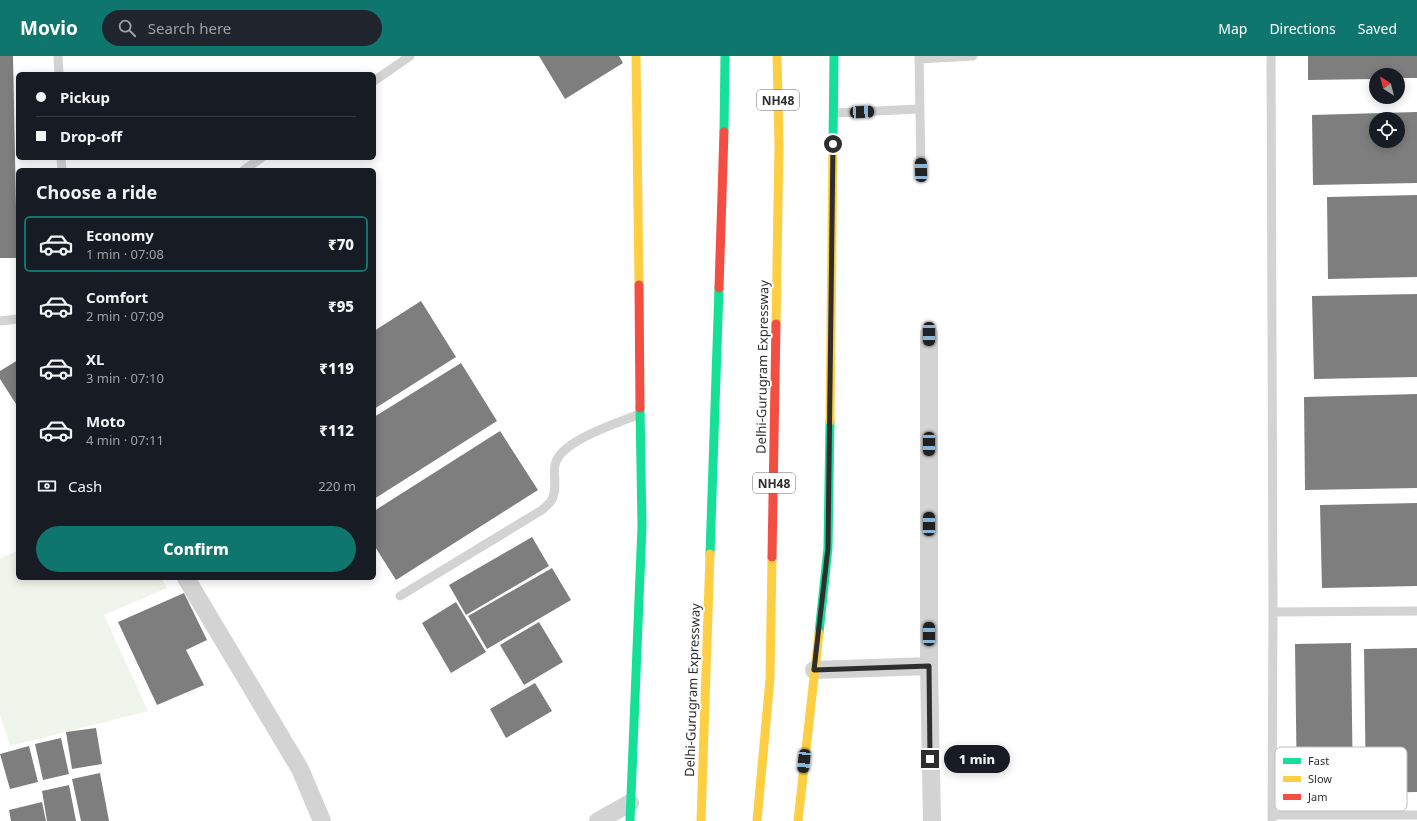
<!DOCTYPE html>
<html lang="en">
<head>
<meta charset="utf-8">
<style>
	:root { --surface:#171b24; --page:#20242c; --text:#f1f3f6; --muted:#9ea1a6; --line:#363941; --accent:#0f766e }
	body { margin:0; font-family:"Noto Sans",sans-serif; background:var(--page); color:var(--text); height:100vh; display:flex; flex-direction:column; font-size:15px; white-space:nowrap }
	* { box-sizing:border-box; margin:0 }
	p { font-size:13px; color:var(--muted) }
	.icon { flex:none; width:22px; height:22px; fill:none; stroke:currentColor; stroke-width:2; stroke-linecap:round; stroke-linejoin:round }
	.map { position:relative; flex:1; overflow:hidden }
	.sheet { position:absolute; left:16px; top:112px; width:360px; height:412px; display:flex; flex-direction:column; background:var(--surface); border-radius:6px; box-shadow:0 2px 10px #0003 }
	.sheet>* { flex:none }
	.top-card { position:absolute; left:16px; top:16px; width:360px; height:88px; border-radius:6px; box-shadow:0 2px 10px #0003; display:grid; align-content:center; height:88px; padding:0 20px; background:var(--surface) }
	.needle { width:26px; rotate:324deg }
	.fabs { position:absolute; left:1369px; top:12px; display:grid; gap:8px }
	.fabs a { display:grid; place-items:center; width:36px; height:36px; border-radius:50%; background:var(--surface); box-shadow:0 2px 10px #0003; font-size:20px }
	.end { position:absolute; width:18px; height:18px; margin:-9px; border:5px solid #2e2e2e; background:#fff; box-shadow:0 0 0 2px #fff }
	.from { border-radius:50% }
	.bubble { position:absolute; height:28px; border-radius:14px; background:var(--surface); box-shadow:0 2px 10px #0003; font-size:13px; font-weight:800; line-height:28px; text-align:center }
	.car { position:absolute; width:12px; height:24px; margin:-12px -6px; border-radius:5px; box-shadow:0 0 3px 1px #0007; background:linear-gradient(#222 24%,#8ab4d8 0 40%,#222 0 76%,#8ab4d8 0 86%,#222 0) }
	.top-card b { display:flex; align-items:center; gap:14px; height:38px; font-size:15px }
	.top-card b+b { border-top:1px solid var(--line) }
	.top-card i { width:10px; height:10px; background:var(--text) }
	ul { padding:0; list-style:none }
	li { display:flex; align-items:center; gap:12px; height:56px; margin:0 8px 6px; padding:0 12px; border:2px solid transparent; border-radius:6px }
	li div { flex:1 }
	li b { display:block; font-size:15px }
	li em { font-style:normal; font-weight:800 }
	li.current { border-color:var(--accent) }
	li>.icon { width:36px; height:36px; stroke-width:1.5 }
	h2 { padding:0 20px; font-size:18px; line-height:48px }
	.pay { display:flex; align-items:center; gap:10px; height:44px; padding:0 20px; font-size:15px }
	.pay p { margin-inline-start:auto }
	.cta { display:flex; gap:8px; margin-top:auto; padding:8px 20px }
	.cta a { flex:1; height:46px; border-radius:24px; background:var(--accent); color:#fff; font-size:16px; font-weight:800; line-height:46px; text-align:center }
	header { display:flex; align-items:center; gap:24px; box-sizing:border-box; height:56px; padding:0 20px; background:var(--accent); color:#fff }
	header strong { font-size:19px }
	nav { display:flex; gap:22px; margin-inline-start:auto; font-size:14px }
	.search { width:280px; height:36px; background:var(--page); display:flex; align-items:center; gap:10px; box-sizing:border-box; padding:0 14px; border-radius:22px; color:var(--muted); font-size:15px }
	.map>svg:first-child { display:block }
</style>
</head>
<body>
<header>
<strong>Movio</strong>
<div class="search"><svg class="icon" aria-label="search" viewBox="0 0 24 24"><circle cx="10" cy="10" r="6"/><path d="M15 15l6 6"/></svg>Search here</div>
<nav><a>Map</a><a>Directions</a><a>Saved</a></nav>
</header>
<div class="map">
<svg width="1417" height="765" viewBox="0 0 1417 765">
	<rect width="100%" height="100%" fill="#fff"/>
	<path fill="#f0f5eb" d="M18,495V522H161L167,532L104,559L148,655L10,690L0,659V502Z"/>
	<path fill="#7e7e7e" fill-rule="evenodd" d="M0,0H13L17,202H0Z
		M539,0H619L623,7L565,43Z
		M1308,0H1417V22H1398V19H1376V23L1308,24Z
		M1417,56V127L1313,129L1312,59ZM1376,63H1398V85H1376Z
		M1417,139V221L1328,223L1327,141Z
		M1417,238V321L1314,323L1312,240Z
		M421,245L456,301L374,353V275Z
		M18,304V347L16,348L0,323V315Z
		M461,307L497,365L374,443V361Z
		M1417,338V432L1305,434L1304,341Z
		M500,375L538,434L396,524L374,489V455Z
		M1417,447V530L1322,532L1320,449Z
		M532,481L549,510L466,559L449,529Z
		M552,512L571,544L487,593L468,560Z
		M184,537L207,584L186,594L204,629L157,649L118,566Z
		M456,546L486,596L451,617L422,567Z
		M539,566L563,606L524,629L500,589Z
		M1351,587L1353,737L1297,738L1295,588Z
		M1417,592V736L1366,737L1364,593Z
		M535,627L552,655L506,682L490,653Z
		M96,672L102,708L72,713L66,676Z
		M61,682L69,718L43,724L35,688Z
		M29,690L38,726L10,733L0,698Z
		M100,717L109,765H81L72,723Z
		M69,729L76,765H47L42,735Z
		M42,746L46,765H11L9,754Z"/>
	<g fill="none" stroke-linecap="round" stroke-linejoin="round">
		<path stroke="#d3d3d3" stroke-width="9" d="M58,0L59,18
			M919,0L921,114
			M1271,0L1273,556L1272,765
			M919,3L973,0
			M374,25L410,0
			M834,57L919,53
			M61,102L62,114
			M244,114L261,102
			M0,265L18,263
			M400,540L542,454C545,451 549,448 551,445C558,435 553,420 555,409C559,385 618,367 640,358
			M1273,556L1417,555
			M1272,759H1417"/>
		<path stroke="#d3d3d3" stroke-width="18" d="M929,278V610L932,765
			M186,522L300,713L322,765
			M814,614L929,610
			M598,765L630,747"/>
		<path stroke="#16e098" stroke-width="9" d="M724,76L725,0
			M833,88L834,0
			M710,498L719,232
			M819,577L828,492L830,365
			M630,765L642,470L640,352"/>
		<path stroke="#ffcf43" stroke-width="9" d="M636,0L639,229
			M776,268L779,89L777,0
			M830,365L833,88
			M701,765L710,498
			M757,765L770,623L772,501
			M798,765L819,577"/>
		<path stroke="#f24e42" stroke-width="9" d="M639,229L640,352
			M719,232L724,76
			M772,501L776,268"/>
	</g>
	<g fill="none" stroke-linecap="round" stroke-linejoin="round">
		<path stroke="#2e2e2e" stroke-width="5" d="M833,88L828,492L814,614L929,610L930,703"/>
	</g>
	<g text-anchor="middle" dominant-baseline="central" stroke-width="4" stroke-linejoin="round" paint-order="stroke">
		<g fill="#fff" stroke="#6d6d6d" stroke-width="1">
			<rect x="757" y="34" width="42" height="20" rx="3"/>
			<rect x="753" y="417" width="42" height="20" rx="3"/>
		</g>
		<g font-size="12" font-weight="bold" fill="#2e2e2e">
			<text x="778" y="44">NH48</text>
			<text x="774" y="427">NH48</text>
		</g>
		<g font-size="13" fill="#2e2e2e" stroke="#fff">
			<text transform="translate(762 311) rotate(-89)">Delhi-Gurugram Expressway</text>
			<text transform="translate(692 634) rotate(-88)">Delhi-Gurugram Expressway</text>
		</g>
	</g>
	<rect x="1275" y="691" width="132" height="64" rx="6" fill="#fff" stroke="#c0c0c0" stroke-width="1"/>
	<rect x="1283" y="702" width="18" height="6" fill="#16e098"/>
	<rect x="1283" y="720" width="18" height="6" fill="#ffcf43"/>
	<rect x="1283" y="738" width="18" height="6" fill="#f24e42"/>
	<g font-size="11" fill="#2e2e2e">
		<text x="1308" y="709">Fast</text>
		<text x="1308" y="727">Slow</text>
		<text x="1308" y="745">Jam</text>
	</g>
</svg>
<div class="fabs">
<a><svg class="needle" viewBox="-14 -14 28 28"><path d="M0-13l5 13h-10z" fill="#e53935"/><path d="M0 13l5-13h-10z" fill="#9ea1a6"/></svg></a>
<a><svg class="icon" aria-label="locate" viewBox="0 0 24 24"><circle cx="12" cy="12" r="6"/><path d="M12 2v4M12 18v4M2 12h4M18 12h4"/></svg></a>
</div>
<i class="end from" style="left:833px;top:88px"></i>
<i class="end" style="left:930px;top:703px"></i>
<div class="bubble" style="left:944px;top:689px;width:66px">1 min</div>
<i class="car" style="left:862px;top:56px;rotate:87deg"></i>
<i class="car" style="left:921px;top:114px;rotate:359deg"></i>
<i class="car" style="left:929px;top:278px;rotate:180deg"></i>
<i class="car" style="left:929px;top:388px;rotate:180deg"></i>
<i class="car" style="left:929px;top:468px;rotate:0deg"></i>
<i class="car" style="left:929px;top:578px;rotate:0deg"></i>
<i class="car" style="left:804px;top:705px;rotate:186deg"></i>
<div class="top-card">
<b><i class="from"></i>Pickup</b>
<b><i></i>Drop-off</b>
</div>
<section class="sheet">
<h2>Choose a ride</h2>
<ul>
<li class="current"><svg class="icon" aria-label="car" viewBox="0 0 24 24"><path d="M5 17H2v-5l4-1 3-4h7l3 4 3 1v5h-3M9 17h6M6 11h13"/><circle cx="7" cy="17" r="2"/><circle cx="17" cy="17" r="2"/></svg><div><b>Economy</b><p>1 min · 07:08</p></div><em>₹70</em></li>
<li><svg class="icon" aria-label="car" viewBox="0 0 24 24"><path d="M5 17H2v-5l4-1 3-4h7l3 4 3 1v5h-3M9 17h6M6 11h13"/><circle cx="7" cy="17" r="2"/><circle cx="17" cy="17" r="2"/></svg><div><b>Comfort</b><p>2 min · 07:09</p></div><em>₹95</em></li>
<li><svg class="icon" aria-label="car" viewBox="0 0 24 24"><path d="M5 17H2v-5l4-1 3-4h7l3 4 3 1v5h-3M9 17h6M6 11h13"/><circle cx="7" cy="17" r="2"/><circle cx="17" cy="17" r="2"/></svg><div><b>XL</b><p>3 min · 07:10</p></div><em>₹119</em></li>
<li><svg class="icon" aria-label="car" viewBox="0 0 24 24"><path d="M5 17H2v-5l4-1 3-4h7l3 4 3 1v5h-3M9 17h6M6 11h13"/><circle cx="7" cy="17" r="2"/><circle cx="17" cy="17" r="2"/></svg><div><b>Moto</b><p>4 min · 07:11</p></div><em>₹112</em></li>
</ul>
<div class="pay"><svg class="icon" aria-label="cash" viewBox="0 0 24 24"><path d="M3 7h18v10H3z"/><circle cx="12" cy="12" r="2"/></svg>Cash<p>220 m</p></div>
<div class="cta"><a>Confirm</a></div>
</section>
</div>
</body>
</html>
